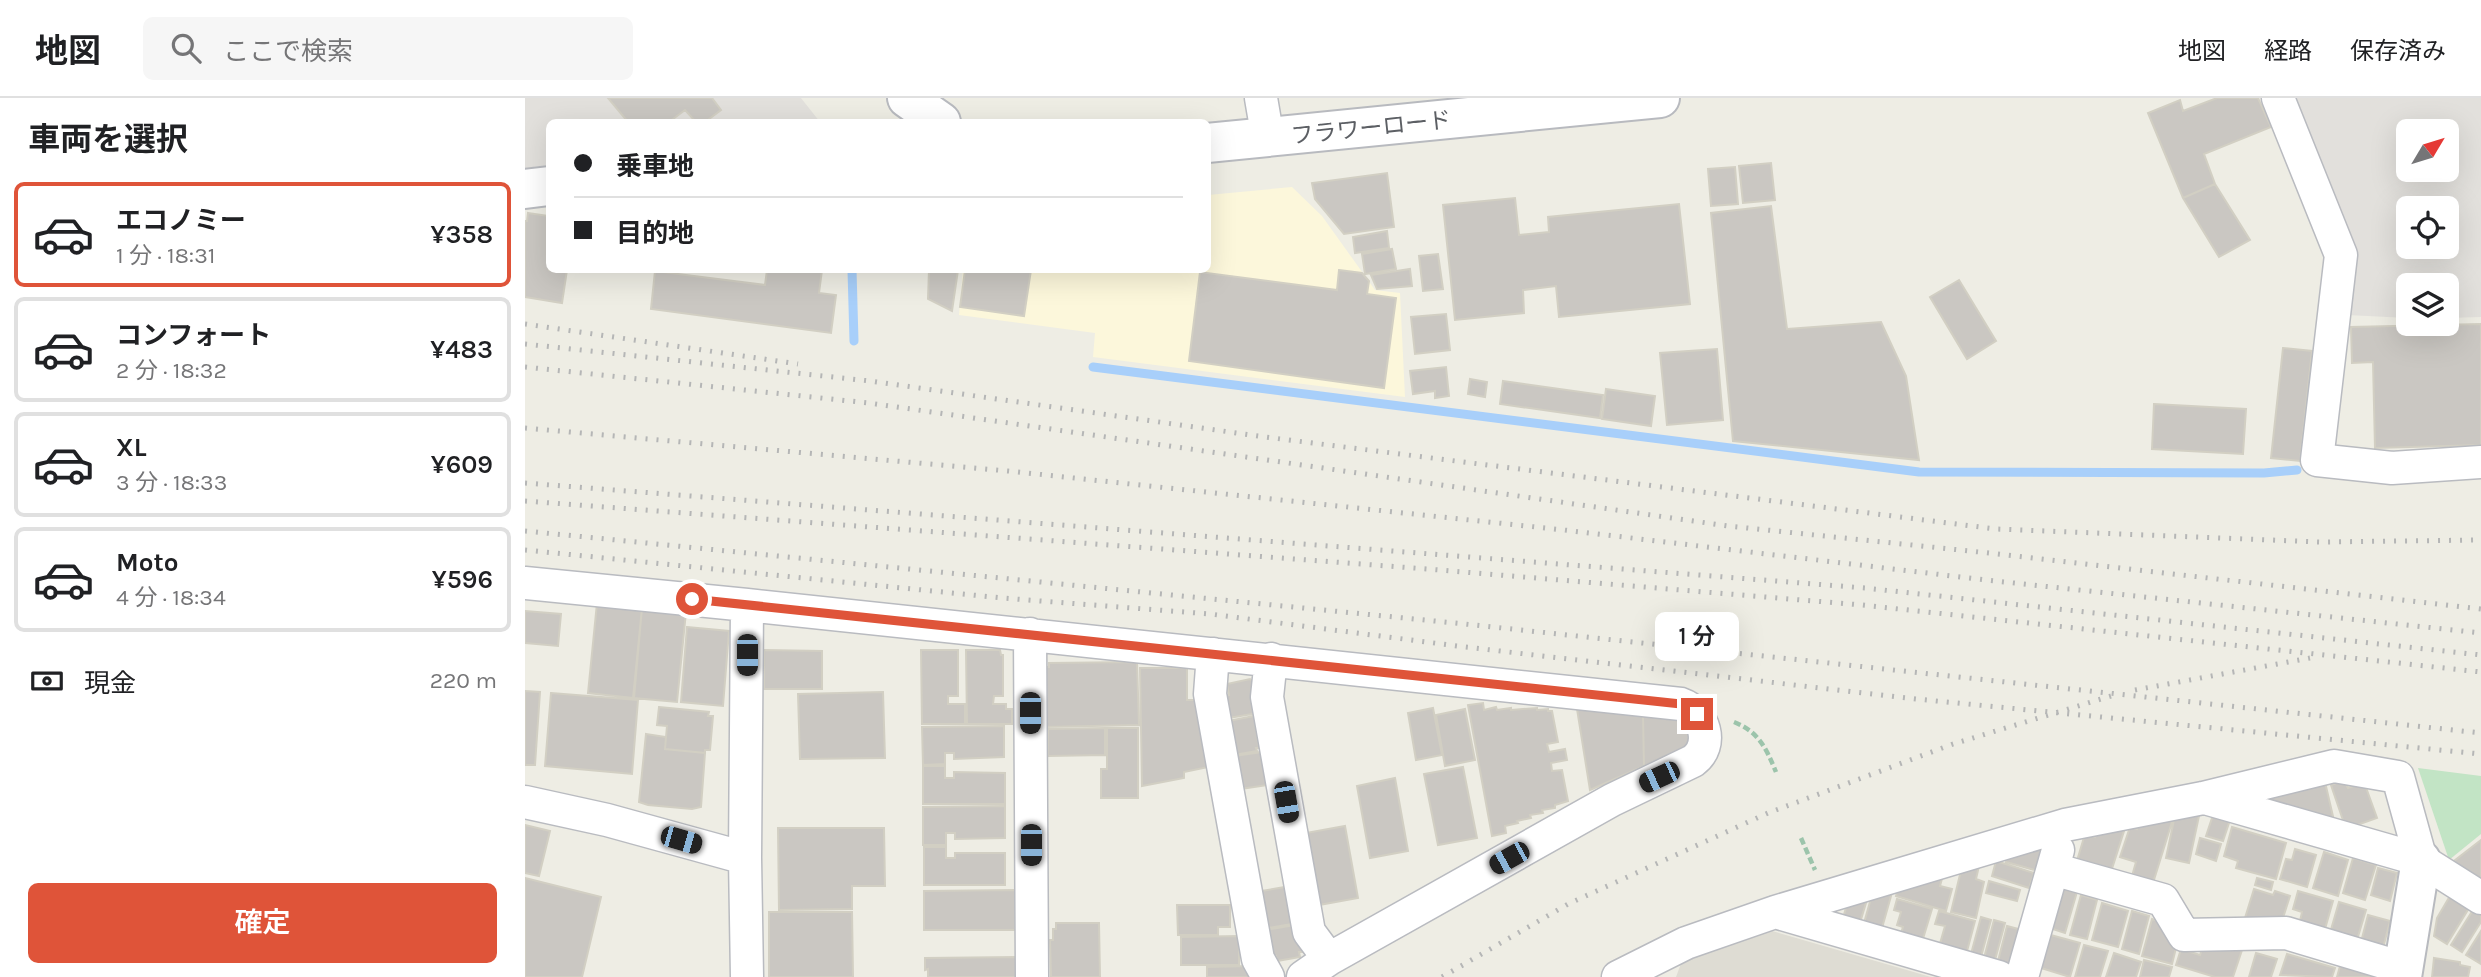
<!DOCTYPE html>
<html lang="ja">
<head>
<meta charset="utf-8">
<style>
	:root { --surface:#fff; --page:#f6f6f6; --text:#202124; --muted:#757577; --line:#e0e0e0; --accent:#df5439 }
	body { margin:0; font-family:Karla,"Noto Sans JP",sans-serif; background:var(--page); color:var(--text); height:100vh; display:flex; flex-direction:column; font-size:26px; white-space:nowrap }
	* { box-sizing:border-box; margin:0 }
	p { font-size:23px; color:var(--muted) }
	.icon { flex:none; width:38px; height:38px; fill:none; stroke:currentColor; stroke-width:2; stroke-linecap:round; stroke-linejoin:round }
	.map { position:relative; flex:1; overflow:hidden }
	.sheet { display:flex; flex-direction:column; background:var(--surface); width:525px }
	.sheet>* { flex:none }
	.top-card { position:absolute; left:21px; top:21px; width:665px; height:154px; border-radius:10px; box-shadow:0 7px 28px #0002; display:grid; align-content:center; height:154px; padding:0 28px; background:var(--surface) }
	.needle { width:46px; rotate:52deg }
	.fabs { position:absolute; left:1871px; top:21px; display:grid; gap:14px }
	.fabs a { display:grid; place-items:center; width:63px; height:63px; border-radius:10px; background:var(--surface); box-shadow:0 7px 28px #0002; font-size:35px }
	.end { position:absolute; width:32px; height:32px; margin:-16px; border:9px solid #df5439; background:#fff; box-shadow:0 0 0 4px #fff }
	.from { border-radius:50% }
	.bubble { position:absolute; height:49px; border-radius:10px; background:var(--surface); box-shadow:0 7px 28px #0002; font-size:23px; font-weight:600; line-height:49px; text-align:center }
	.car { position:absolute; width:21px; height:42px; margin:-21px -10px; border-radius:9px; box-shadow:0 0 5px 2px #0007; background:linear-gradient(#222 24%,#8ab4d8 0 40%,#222 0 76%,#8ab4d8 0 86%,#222 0) }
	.top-card b { display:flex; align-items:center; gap:24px; height:66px; font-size:26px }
	.top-card b+b { border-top:2px solid var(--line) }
	.top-card i { width:18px; height:18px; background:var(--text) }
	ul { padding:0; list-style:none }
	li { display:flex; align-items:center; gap:21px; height:105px; margin:0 14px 10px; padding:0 14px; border:4px solid var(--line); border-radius:10px }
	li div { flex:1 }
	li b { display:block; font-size:26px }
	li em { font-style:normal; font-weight:600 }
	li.on { border-color:var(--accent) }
	li>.icon { width:63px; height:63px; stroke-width:1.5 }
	h2 { padding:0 28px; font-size:32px; line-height:84px }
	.pay { display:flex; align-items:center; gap:18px; height:77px; padding:0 28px; font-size:26px }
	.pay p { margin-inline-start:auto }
	.action { display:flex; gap:14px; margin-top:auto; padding:14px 28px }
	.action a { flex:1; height:80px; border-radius:10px; background:var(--accent); color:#fff; font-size:28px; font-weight:600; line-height:80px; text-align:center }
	header { display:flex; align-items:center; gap:42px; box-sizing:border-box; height:98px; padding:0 35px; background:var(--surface); border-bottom:2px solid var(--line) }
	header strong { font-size:33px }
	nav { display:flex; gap:38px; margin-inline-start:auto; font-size:24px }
	.search { width:490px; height:63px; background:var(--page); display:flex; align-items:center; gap:18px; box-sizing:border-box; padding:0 24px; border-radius:10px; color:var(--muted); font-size:26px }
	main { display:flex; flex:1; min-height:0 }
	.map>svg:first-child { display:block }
</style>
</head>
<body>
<header>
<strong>地図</strong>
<div class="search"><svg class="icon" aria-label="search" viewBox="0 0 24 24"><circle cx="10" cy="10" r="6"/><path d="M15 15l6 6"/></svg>ここで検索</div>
<nav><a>地図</a><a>経路</a><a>保存済み</a></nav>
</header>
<main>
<section class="sheet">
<h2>車両を選択</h2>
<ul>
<li class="on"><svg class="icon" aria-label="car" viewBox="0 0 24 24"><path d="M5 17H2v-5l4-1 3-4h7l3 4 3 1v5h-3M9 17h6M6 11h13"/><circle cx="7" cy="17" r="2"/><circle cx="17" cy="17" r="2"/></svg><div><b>エコノミー</b><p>1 分 · 18:31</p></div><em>¥358</em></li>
<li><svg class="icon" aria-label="car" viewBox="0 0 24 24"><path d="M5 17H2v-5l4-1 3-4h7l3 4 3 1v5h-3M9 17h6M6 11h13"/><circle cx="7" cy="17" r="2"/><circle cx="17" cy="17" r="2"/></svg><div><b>コンフォート</b><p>2 分 · 18:32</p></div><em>¥483</em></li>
<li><svg class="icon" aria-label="car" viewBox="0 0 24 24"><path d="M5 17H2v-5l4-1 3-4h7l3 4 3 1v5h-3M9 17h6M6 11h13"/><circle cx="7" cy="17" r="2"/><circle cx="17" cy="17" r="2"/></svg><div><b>XL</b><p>3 分 · 18:33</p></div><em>¥609</em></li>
<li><svg class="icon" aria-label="car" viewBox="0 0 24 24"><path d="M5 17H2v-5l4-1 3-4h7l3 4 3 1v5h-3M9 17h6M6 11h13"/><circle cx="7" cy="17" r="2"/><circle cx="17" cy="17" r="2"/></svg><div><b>Moto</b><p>4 分 · 18:34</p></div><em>¥596</em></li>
</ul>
<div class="pay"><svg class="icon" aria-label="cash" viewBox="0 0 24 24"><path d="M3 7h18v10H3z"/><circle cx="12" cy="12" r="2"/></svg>現金<p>220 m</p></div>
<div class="action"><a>確定</a></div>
</section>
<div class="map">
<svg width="1956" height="879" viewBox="0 0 1956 879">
	<rect width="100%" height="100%" fill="#eeede4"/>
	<path fill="#fcf7db" d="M767,89L797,118L850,192L875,195L880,299L568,259L570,235L434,217L438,172H682L683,97Z"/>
	<path fill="#e2e0dc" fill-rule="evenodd" d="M0,0H276L295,24H24V67L0,70Z
		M1770,0H1956V219L1922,220V187H1883V220L1822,217ZM1883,33H1922V72H1883ZM1883,110H1922V149H1883Z"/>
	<path fill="#dedcd3" d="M1237,830L1406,879H1151L1158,860Z"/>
	<path fill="#c2e4c5" d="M1893,670L1956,678V736L1924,762Z"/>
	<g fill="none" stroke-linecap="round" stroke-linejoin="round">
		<path stroke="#a8cffa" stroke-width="9" d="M327,172L329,243
			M568,269L1394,374L1739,375L1772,372"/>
	</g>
	<path fill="#cac7c2" stroke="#d2cfc3" stroke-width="2" d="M83,0H187L196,12L180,24H171L160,12L144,24H103Z
		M1692,0H1733L1746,29L1679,56L1690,86L1658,100L1623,15L1655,2L1658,13Z
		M1246,65L1250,102L1218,105L1214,68Z
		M1210,69L1213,106L1186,108L1183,71Z
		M862,75L869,129L819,136L790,101L787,85Z
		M1690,86L1725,142L1694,159L1658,100Z
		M990,100L994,137L1024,134L1023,119L1154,106L1165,206L1034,219L1031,188L998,192L999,215L930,222L918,107Z
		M1246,108L1262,231L1356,224L1381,278L1394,362L1208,343L1186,115Z
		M3,115L24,118V172H42L37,205L0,199V123H2Z
		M862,133L864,150L830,155L828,139Z
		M867,151L871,171L840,176L837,156Z
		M913,156L918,191L898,193L894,158Z
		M885,171L887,188L852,191L846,177Z
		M242,172H297L294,195L311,197L306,235L126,211L130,173L240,187Z
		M404,172H433L427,213L403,201Z
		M440,172H506L499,218L435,209Z
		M814,172L837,175L844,183L842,196L871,200L859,290L664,263L675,174L812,192Z
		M1434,182L1471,243L1442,261L1405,199Z
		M921,216L925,252L890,256L886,219Z
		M1956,226V347L1850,350L1848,264L1827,265L1826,229Z
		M1758,250L1787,253L1775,363L1746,360Z
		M1192,251L1198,322L1142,327L1135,255Z
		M921,269L924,298L910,300V293L888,296L885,273Z
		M945,281L962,284L960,299L943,296Z
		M978,283L1078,297L1075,320L975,306Z
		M1081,291L1130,298L1126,328L1077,321Z
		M1629,306L1721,311L1718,356L1627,351Z
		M72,505L117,510L108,600L63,595Z
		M117,510L161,514L152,604L109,600Z
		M0,513L36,516L33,548L0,545Z
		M162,529L204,533L198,608L156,604Z
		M239,552L297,553V591H239Z
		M396,552H433V598H423V606H440V626H397Z
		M441,552H475L476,557H478V598H469L468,606H481V611H487V626H442Z
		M612,564L614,627L519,629L517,569H524V565Z
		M615,570H662V602H677L688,668L659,674V680L617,688Z
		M725,581L729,584L734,615L703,620L699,598L704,597L702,586Z
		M0,593L15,594L10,667H0Z
		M358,594L360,660L275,661L273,596Z
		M26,595L113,602L107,676L20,668Z
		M958,605L959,612L971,609L972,612L986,610V612L1012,610V612L1023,611V613H1027L1033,644L1022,646L1024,654L1040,651L1042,662L1026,665L1027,673L1037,672L1043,703L1030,707V710L1017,712L1018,715L1005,717L1006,720L992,723L993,725L980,728L981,735L967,738L943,607Z
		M134,609L184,614L183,618H188L185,652H180V655L140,651L142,628L132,627Z
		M908,610L917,657L891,662L883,615Z
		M940,611L950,662L920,668L911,617Z
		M1052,611L1118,618L1119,668L1065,692Z
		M729,618L734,650H731L732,653L709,657L703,623Z
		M1118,618L1161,622L1165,648L1119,668Z
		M479,628V659L429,661V655H420V666L398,667L397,629Z
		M580,630V657L523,658V631Z
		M582,630H613V700H576V671H582Z
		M121,636L141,639L140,651L180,655L176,709L167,711L123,707L114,704Z
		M737,654L743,687L715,691L709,658Z
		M398,668H420V680H429V674L480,675V706H398Z
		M938,669L952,740L913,747L899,676Z
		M870,680L883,753L845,760L832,688Z
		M1819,682L1823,690L1839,684L1852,720L1821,731L1806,687Z
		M1800,684L1810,727L1740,713L1735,696Z
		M480,708V740L430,741V735H421V747H398V709Z
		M1658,714L1674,718L1664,765L1641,760L1650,717Z
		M1688,717L1705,722L1698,743L1681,738Z
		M1630,719L1647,724L1628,785L1607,778L1611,764L1595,759L1605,729L1612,731L1615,722L1628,726Z
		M0,727L25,733L14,778L0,775Z
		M1582,727L1599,733L1585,777L1551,766L1560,736L1570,739L1573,730Z
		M820,728L833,800L794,807L781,735Z
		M1707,729L1761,745L1751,781L1711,770L1713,763L1699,758Z
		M253,730H359L360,788H327V811L254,812Z
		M1675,740L1696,746L1691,763L1671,756Z
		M1956,742V785L1937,773L1929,763Z
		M1510,745L1527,749L1520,775L1481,764L1483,756Z
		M399,749H421V760H430V755H480V787H399Z
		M1770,751L1791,757L1782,789L1755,781L1761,761L1767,762Z
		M1799,754L1823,762L1813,798L1788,790Z
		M1828,760L1851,767L1840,802L1818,795Z
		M1471,763L1509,775L1504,790L1467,778Z
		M1438,764L1454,768L1451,781L1459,784L1451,820L1426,814Z
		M1853,770L1872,775L1865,803L1846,797Z
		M1418,777L1415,788L1427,791L1421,813L1371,798L1375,783Z
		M0,780L76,799L57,879H0Z
		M1732,780L1748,784L1746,792L1730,787Z
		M1464,783L1495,792L1492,803L1461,795Z
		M1350,786L1368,791L1357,830L1339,825Z
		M760,789L767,826L743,830L736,793Z
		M1537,789L1552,794L1540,835L1525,830Z
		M1729,791L1748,797L1750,793L1765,798L1756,826L1720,820Z
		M490,792V832H399V793Z
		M1773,793L1808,803L1800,831L1775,823L1777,814L1768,811Z
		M1325,795H1344L1334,828L1317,824Z
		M1556,797L1572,802L1562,841L1545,837Z
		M1925,798L1944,810L1922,846L1909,838L1912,820Z
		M1372,801L1407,811L1397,844L1375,838L1378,829L1372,827L1376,814L1369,812Z
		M1814,804L1841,812L1832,842L1805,835Z
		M1577,805L1603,813L1593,849L1567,842Z
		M652,807H705V829H693V837H653Z
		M1948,812L1956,818V824L1937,854L1926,847Z
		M1414,813L1450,823L1441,857L1414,849L1420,828L1410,826Z
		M1607,813L1624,818L1614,856L1597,851Z
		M244,814H327L328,879H244Z
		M1843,817L1865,823L1857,854L1835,848Z
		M1456,819L1466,822L1456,859L1446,856Z
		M1627,821L1636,824L1652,846L1647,866L1617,858Z
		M1469,822L1480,825L1470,862L1459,860Z
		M531,825H574L575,879H526L525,842H528V831H531Z
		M770,827L775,834L778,854H774L775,859L752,863L751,858L746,859L741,832Z
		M1482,828L1501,833L1491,868L1473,863Z
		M1956,833V866L1941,857Z
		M1522,836L1555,845L1545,879L1513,869Z
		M714,838V867H656V839Z
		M1559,847L1583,853L1575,879H1550Z
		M1678,848L1717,852L1708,879H1690L1651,867L1656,851L1675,857Z
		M1589,855L1616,864L1611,879H1581Z
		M1731,855L1752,861L1746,879H1724Z
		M1762,856L1810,870L1807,879L1755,877Z
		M491,859V879H403V871L400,872V860Z
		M1909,860L1935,864V867L1945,869L1943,879H1907Z
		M1619,862L1647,869L1644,879H1615Z
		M726,868V879H682V869Z
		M1815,868L1853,879H1812Z"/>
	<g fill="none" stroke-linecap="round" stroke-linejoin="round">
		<g stroke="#b9bbc0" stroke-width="35">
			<path id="street" d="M736,0L743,41
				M1753,0L1816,157L1792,362L1867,370L1956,364
				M0,485L222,507L1156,606C1179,614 1190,647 1168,663L1087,702L804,861L778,879
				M505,536L507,879
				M688,556L685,596L733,861L743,879
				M746,561L742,599L784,834L804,861
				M1680,700L1896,762L1956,800
				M0,704L82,722L220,760
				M1528,771L1638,802L1659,837L1761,835L1878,870
				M1250,814L1474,879
				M222,879L220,760L222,507
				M1093,879L1161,845L1250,814L1540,727L1678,700L1809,668L1873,679L1896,762
				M1497,879L1533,752"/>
		</g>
		<g stroke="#b8babf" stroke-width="42">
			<path id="secondary" d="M382,0L416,24
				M682,45L1135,0
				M0,91L24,88
				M1877,879L1896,762"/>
		</g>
		<path stroke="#9cc4ab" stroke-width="4.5" stroke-dasharray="7 3.5" stroke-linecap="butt" d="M1209,624C1234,634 1241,650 1251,674
			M1276,740L1290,772"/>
		<use href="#street" stroke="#fff" stroke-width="32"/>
		<use href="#secondary" stroke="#fff" stroke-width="38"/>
		<path stroke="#b5b6b6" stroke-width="5" stroke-dasharray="2 9" stroke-linecap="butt" d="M0,226L273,266
			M0,246L345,283L740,339L1471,431L1795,444L1956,442
			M0,269L344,305L1203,428L1464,455L1956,511
			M0,330L483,373L1039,432L1461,482L1956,535
			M0,385L1340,490L1956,557
			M0,403L902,471L1337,507L1956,574
			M0,433L940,526L1956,635
			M0,452L477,500L685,516L940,549L1391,601L1956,656
			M1610,592L1785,560
			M917,879L1043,806L1243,715L1428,646L1586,598"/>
	</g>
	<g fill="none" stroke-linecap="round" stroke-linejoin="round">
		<path stroke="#df5439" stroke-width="9" d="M167,501L1156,606L1165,609L1172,616"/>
	</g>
	<g text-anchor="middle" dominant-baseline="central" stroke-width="6" stroke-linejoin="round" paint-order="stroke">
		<g font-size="23" fill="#5c5f64" stroke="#fff">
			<text transform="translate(846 30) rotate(-6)">フラワーロード</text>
		</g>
	</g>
</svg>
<div class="fabs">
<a><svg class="needle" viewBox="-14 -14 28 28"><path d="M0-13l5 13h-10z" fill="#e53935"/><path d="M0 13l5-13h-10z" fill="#757577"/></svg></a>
<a><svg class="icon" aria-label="locate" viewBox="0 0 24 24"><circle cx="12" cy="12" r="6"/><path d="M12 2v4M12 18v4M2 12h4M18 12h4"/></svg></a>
<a><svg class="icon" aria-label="layers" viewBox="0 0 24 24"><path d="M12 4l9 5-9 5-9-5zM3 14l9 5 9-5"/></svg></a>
</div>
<i class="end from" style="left:167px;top:501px"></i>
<i class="end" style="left:1172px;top:616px"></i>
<div class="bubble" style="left:1130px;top:514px;width:84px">1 分</div>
<i class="car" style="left:222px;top:557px;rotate:180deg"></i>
<i class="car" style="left:505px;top:615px;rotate:180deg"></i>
<i class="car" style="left:1134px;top:679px;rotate:245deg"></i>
<i class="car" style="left:761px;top:704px;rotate:170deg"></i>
<i class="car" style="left:156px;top:742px;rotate:106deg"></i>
<i class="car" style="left:506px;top:747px;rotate:180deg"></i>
<i class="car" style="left:984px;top:760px;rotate:241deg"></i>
<div class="top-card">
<b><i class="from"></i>乗車地</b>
<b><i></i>目的地</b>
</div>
</div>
</main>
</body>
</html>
